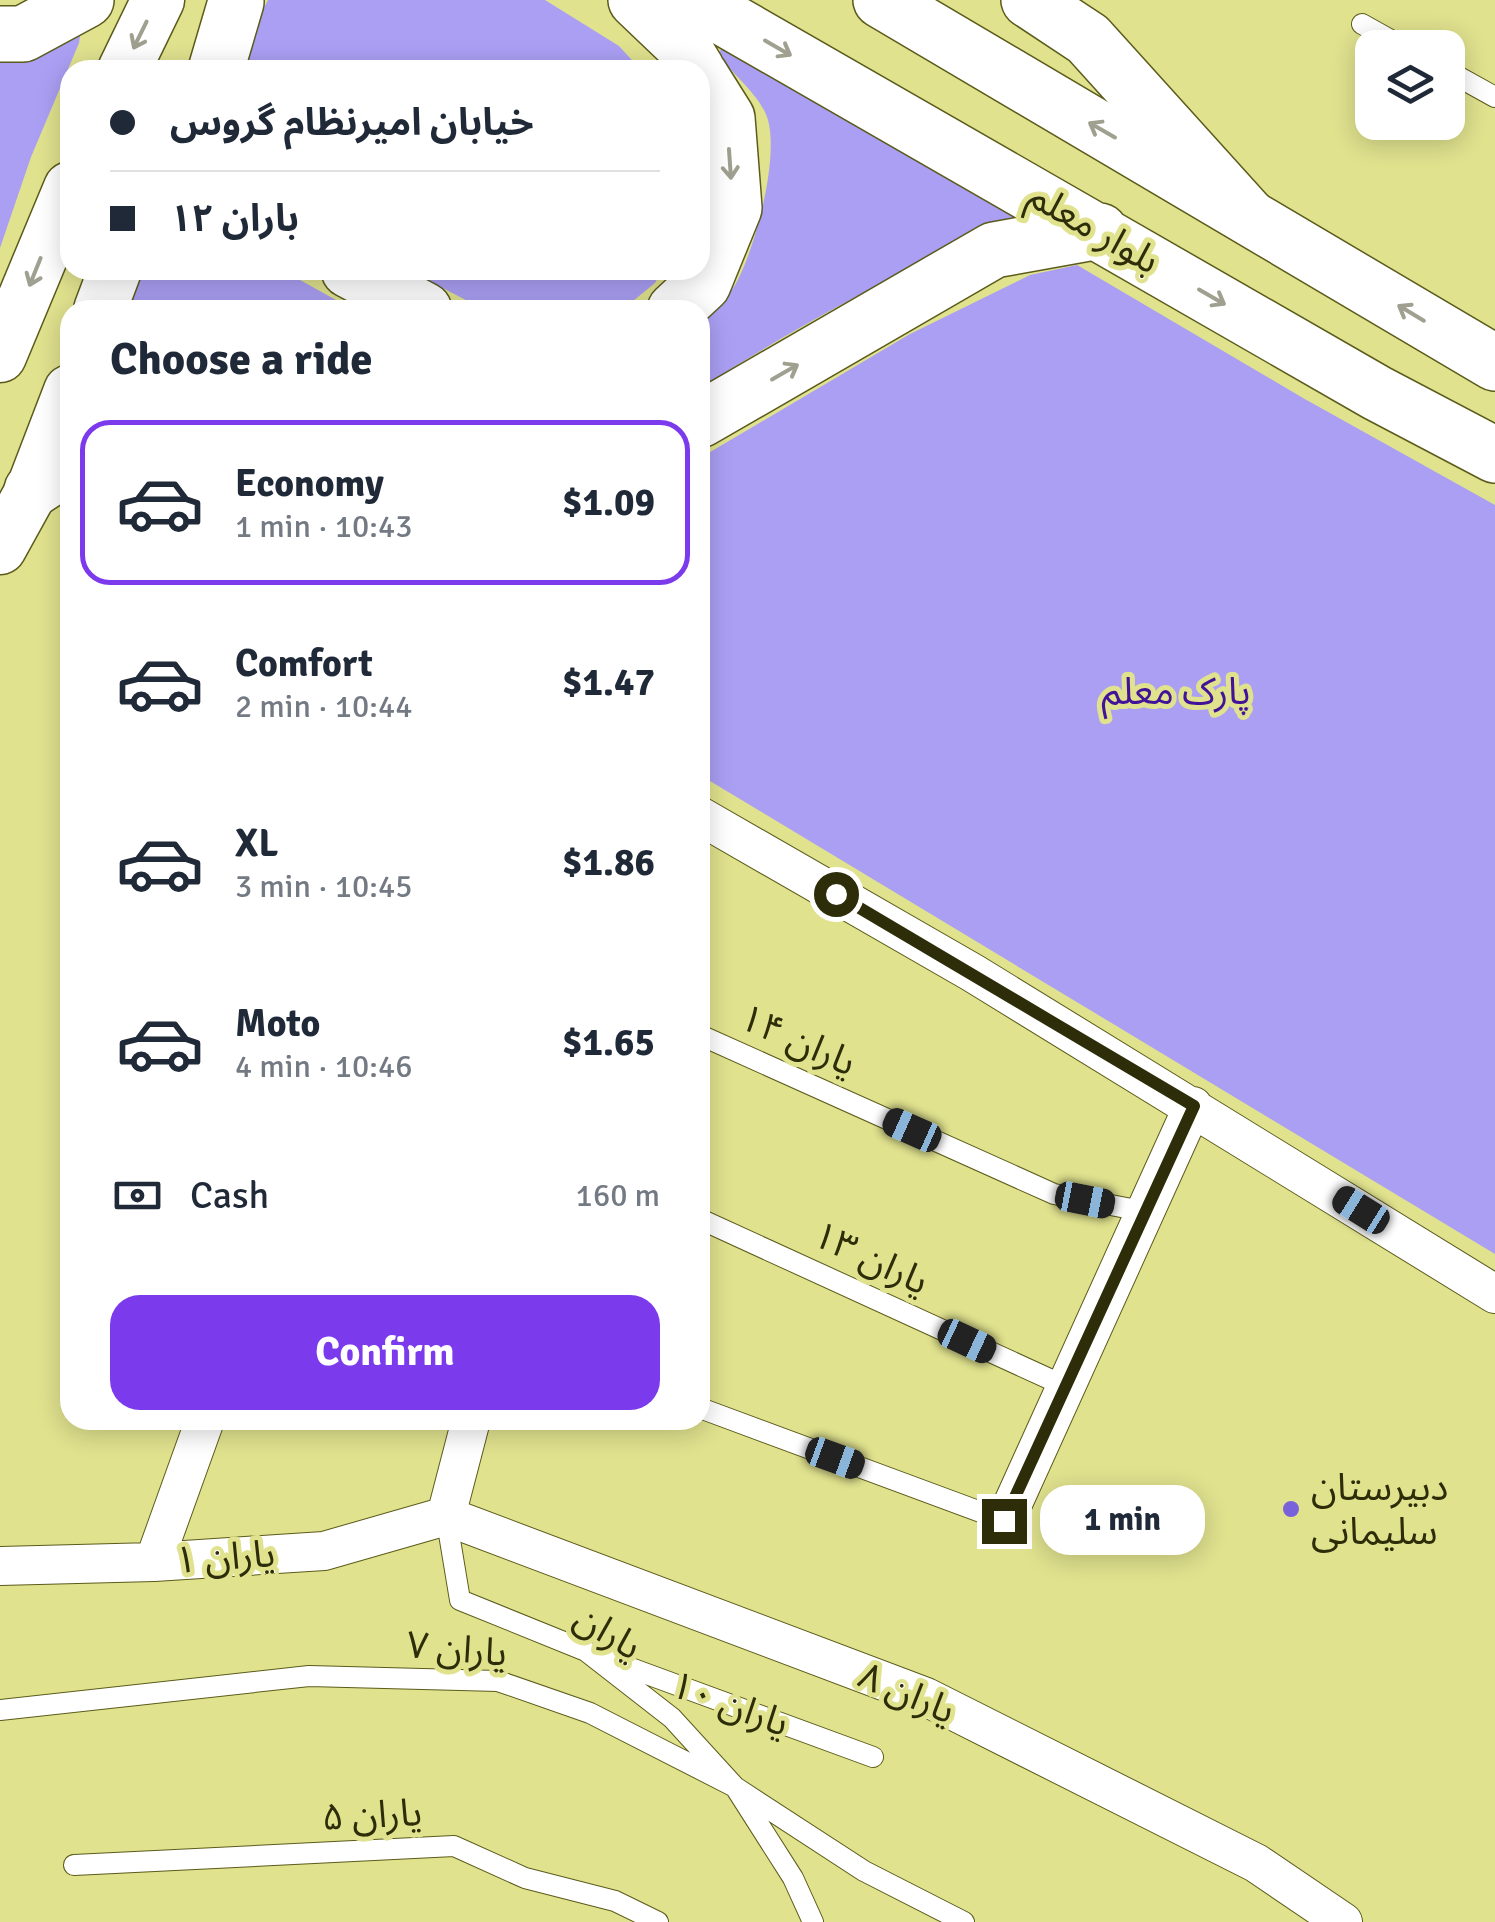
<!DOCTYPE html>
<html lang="en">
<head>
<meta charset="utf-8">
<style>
	:root { --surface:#fff; --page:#f2f2f3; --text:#1f2937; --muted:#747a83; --line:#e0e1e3; --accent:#7c3aed }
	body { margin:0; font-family:Signika,"Noto Sans Arabic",sans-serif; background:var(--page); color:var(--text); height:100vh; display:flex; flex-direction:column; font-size:38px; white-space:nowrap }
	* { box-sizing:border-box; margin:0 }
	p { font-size:32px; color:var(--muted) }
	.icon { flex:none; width:55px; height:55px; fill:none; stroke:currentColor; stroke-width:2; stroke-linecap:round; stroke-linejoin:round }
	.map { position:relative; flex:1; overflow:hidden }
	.side { position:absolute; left:60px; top:300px; width:650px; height:1130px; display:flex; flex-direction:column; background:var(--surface); border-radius:30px; box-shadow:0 5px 25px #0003 }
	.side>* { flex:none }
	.top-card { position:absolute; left:60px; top:60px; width:650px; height:220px; border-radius:30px; box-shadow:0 5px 25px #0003; display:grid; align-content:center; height:220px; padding:0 50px; background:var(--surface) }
	.tools { position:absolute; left:1355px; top:30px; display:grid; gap:20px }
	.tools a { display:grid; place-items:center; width:110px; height:110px; border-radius:20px; background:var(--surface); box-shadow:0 5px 25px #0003; font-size:50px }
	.end { position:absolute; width:45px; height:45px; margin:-22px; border:12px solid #2d2d09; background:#fff; box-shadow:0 0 0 5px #fff }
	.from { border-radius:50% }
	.bubble { position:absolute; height:70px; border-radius:30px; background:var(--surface); box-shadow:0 5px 25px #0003; font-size:32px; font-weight:700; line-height:70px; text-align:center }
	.car { position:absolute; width:30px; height:60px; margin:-30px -15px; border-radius:12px; box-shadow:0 0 8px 2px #0007; background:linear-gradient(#222 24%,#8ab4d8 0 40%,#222 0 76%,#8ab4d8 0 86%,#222 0) }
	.top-card b { display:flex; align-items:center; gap:35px; height:95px; font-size:38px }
	.top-card b+b { border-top:2px solid var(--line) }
	.top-card i { width:25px; height:25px; background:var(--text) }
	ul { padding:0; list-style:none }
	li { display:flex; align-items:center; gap:30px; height:165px; margin:0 20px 15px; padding:0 30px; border:5px solid transparent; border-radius:30px }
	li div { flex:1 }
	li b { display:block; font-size:38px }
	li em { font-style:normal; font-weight:700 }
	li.selected { border-color:var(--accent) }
	li>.icon { width:90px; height:90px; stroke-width:1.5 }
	h2 { padding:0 50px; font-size:45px; line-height:120px }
	.pay { display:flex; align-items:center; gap:25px; height:110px; padding:0 50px; font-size:38px }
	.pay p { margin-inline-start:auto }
	.button { display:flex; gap:20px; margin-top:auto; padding:20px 50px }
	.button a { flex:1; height:115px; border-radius:30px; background:var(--accent); color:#fff; font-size:40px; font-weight:700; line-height:115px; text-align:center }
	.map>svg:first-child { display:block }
</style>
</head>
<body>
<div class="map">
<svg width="1495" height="1922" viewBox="0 0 1495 1922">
	<rect width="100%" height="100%" fill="#e0e28e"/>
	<path fill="#aa9ff3" d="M268,0H545L619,46L641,70H242L246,42Z
		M77,32L80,36L79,43L31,157L0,248V58Z
		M722,48L1017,211V219C907,266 801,324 700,388C700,374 696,337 702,327C710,312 726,300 735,285C755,250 779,160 768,120C760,93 731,76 719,52Z
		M1077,265L1303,398L1495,505V1254L700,775V458L910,334L1030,275Z
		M135,270H282L354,310H122Z
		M408,270H662L655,283L622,310H485Z"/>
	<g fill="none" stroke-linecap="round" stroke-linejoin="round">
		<g stroke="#5b5b1b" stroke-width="22">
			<path id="lane" d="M1362,24L1405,48
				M1448,71L1495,97
				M700,1035L1054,1194L1147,1212
				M700,1219L1067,1387
				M700,1408L1005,1521
				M446,1516L460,1600L586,1651L672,1718L735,1787L793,1878L813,1922
				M606,1659L873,1757
				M0,1710L309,1676L498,1681L590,1713L735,1787L864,1871L964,1922
				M74,1865L454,1846L525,1878L615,1901L658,1922"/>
		</g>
		<g stroke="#5b5b1b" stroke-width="40">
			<path id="street" d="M700,816L973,973L1495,1294
				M446,1516L926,1697L1256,1863L1343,1922
				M446,1516L471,1420
				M1005,1521L1193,1106
				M154,1562L205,1420
				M0,1566L154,1562L324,1551L446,1516"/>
		</g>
		<g stroke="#5b5b1b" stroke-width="55">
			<path id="secondary" d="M124,70L158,0
				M100,310L115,270
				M0,356L70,188
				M0,548L32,490L70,391"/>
		</g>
		<g stroke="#5b5b1b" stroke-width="58">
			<path id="primary" d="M636,0L680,42L697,70
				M693,0L1377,393L1495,455
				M881,0L1495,363
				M216,70L236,2
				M349,270L424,310
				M675,310L703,284L734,208L727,118L700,75
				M700,420L994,250L1100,231
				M32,490L70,465"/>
		</g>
		<g stroke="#5b5b1b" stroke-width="58">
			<path id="highway" d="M1029,0L1088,39L1247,215
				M0,34H23L86,0"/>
		</g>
		<use href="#lane" stroke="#fff" stroke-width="20"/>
		<use href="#street" stroke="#fff" stroke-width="38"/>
		<use href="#secondary" stroke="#fff" stroke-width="52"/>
		<use href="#primary" stroke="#fff" stroke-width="55"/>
		<use href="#highway" stroke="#fff" stroke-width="55"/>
	</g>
	<defs><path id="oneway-shaft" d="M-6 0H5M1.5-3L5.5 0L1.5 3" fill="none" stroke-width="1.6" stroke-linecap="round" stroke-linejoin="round" transform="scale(2.5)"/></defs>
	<g stroke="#a0a090">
		<use href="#oneway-shaft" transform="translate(140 35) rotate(116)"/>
		<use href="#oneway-shaft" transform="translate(778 48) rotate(30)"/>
		<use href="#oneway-shaft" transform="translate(1102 130) rotate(-150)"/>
		<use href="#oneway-shaft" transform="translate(730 164) rotate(86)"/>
		<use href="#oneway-shaft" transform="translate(35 272) rotate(112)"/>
		<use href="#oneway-shaft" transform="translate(1212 297) rotate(30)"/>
		<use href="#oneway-shaft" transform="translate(1411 313) rotate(-149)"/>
		<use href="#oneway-shaft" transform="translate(785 372) rotate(-30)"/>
	</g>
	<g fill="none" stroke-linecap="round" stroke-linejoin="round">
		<path stroke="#2d2d09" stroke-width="12" d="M836,894L1194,1106L1004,1521"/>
	</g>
	<circle fill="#7a61dc" stroke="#e0e28e" stroke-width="4" cx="1291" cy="1509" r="10"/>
	<g text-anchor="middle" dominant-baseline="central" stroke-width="10" stroke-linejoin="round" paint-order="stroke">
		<g font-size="38" fill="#2d2d09" stroke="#e0e28e">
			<text transform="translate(1094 228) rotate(30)">بلوار معلم</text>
			<text transform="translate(798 1040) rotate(24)">یاران ۱۴</text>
			<text transform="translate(871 1258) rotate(25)">یاران ۱۳</text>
			<text transform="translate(225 1557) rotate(-4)">یاران ۱</text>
			<text transform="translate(608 1632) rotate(31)">یاران</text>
			<text transform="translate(457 1649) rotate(5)">یاران ۷</text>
			<text transform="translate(907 1693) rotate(23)">یاران ۸</text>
			<text transform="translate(730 1704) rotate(20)">یاران ۱۰</text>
			<text transform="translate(372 1815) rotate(-3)">یاران ۵</text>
		</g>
		<g font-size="38" fill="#421398" stroke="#e0e28e">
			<text x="1176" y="691">پارک معلم</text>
		</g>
		<g font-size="38" fill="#2d2d09" stroke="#e0e28e" text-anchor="start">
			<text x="1311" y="1487">دبیرستان<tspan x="1311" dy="44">سلیمانی</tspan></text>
		</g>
	</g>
</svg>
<div class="tools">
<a><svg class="icon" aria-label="layers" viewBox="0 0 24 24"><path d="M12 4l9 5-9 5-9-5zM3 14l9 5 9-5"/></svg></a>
</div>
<i class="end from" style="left:836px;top:894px"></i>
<i class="end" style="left:1004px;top:1521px"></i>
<div class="bubble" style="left:1040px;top:1485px;width:165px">1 min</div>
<i class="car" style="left:912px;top:1130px;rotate:294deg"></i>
<i class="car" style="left:1085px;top:1200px;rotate:101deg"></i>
<i class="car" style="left:1361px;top:1210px;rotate:302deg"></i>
<i class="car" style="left:967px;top:1341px;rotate:115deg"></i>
<i class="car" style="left:835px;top:1458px;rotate:110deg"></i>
<div class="top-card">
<b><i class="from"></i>خیابان امیرنظام گروس</b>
<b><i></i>باران ۱۲</b>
</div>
<section class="side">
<h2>Choose a ride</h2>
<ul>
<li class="selected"><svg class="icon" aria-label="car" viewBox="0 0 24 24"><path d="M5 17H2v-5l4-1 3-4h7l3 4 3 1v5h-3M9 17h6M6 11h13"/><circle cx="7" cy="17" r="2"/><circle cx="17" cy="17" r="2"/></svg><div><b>Economy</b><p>1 min · 10:43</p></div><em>$1.09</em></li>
<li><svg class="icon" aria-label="car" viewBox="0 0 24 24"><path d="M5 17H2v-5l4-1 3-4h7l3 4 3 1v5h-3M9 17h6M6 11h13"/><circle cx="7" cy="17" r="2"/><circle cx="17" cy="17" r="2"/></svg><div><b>Comfort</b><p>2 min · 10:44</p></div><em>$1.47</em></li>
<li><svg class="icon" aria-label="car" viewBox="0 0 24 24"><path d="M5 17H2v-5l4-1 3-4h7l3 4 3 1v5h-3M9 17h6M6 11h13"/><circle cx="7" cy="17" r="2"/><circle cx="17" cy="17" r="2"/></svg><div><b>XL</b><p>3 min · 10:45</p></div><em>$1.86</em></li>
<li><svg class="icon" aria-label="car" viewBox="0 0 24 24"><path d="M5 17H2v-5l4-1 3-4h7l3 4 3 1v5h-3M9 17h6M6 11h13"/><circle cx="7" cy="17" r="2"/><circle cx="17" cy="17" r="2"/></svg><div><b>Moto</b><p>4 min · 10:46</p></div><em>$1.65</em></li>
</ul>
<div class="pay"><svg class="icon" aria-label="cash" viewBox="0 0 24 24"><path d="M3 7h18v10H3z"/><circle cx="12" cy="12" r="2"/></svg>Cash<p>160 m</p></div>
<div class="button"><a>Confirm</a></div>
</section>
</div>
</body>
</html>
